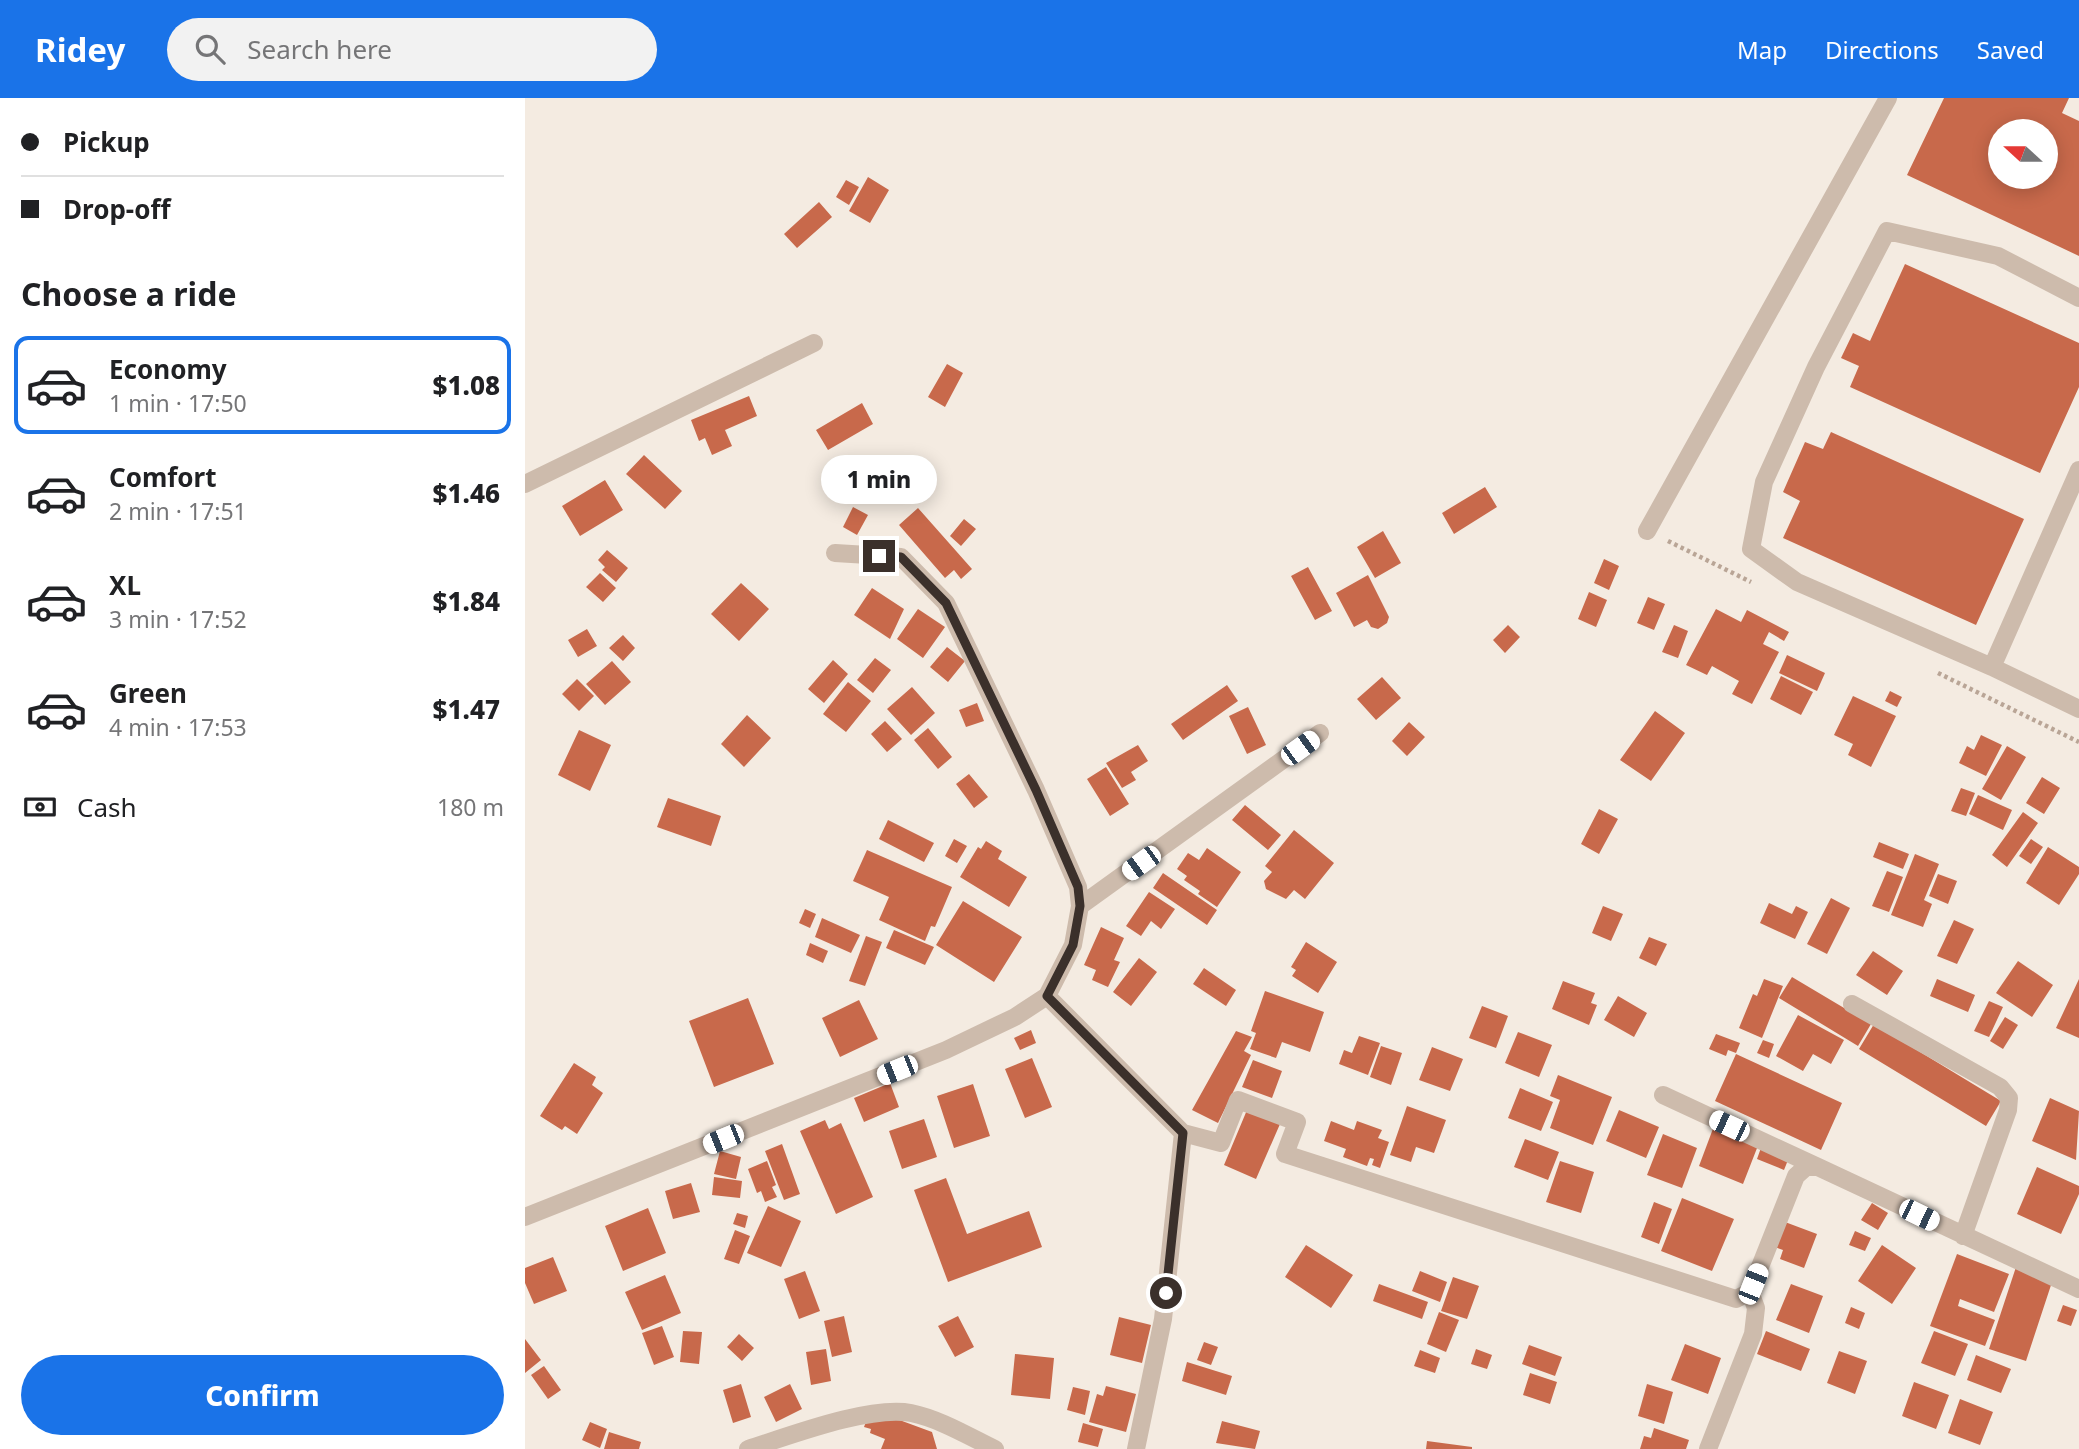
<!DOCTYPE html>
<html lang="en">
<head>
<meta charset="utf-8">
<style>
	:root { --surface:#fff; --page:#f2f2f2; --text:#202124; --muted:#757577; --line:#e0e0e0; --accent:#1a73e8 }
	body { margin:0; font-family:"Noto Sans",sans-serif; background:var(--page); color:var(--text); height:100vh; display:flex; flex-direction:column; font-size:26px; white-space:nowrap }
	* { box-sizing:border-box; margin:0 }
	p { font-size:23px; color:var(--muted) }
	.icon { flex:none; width:38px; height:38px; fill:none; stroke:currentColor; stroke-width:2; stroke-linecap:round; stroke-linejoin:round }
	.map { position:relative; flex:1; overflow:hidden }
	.details { display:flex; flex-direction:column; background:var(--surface); width:525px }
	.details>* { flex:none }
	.banner { display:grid; align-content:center; height:154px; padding:0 21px; background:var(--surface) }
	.needle { width:46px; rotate:291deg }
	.tools { position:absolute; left:1463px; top:21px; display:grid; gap:14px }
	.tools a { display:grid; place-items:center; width:70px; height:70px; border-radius:50%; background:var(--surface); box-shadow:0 4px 18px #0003; font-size:35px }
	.end { position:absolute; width:32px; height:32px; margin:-16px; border:9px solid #3b302b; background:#fff; box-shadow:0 0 0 4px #fff }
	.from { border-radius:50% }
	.bubble { position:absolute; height:49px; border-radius:24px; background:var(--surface); box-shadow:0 4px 18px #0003; font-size:23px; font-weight:800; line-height:49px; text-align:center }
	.car { position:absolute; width:21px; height:42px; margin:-21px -10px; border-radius:9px; box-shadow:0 0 5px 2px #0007; background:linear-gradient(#fff 24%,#345 0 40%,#fff 0 76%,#345 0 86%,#fff 0) }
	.banner b { display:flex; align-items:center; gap:24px; height:66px; font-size:26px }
	.banner b+b { border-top:2px solid var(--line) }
	.banner i { width:18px; height:18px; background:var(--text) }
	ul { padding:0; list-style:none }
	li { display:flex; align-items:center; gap:21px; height:98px; margin:0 14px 10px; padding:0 7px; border:4px solid transparent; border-radius:14px }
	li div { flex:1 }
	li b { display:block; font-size:26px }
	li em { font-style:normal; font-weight:800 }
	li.active { border-color:var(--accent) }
	li>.icon { width:63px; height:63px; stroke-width:1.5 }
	h2 { padding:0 21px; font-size:32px; line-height:84px }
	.pay { display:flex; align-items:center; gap:18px; height:77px; padding:0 21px; font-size:26px }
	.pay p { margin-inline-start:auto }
	.action { display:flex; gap:14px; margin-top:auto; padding:14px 21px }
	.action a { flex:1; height:80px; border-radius:42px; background:var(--accent); color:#fff; font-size:28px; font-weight:800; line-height:80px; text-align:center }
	header { display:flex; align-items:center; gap:42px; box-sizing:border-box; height:98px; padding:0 35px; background:var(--accent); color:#fff }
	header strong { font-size:33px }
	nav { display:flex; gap:38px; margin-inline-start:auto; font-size:24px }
	.search { width:490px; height:63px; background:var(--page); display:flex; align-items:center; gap:18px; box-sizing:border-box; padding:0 24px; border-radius:38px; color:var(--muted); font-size:26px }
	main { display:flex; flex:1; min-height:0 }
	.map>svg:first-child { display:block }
</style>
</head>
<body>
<header>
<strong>Ridey</strong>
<div class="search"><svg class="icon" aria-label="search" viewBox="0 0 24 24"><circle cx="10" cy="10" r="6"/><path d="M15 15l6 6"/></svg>Search here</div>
<nav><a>Map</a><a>Directions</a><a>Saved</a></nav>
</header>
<main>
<section class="details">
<div class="banner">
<b><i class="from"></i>Pickup</b>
<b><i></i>Drop-off</b>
</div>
<h2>Choose a ride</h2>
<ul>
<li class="active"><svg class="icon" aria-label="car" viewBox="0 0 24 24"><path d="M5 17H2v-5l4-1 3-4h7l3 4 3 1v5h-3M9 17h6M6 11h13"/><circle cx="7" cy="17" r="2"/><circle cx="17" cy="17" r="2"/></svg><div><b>Economy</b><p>1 min · 17:50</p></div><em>$1.08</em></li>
<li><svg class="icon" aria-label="car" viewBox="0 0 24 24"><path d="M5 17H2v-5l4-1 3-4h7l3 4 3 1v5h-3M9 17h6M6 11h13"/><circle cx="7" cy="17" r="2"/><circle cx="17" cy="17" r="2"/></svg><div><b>Comfort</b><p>2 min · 17:51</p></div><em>$1.46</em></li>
<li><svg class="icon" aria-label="car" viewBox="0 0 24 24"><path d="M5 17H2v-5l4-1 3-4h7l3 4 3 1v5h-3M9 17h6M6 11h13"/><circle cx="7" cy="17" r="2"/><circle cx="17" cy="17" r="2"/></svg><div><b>XL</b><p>3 min · 17:52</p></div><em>$1.84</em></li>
<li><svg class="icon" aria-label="car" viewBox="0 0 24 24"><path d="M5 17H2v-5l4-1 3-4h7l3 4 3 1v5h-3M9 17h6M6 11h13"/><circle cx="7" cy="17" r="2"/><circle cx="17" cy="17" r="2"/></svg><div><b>Green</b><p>4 min · 17:53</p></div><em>$1.47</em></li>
</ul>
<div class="pay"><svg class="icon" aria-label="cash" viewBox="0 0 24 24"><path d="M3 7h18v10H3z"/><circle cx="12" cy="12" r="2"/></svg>Cash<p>180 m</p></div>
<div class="action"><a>Confirm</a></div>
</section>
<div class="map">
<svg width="1554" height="1351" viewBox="0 0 1554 1351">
	<rect width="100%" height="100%" fill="#f4ebe1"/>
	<path fill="#c8694b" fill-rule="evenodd" d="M1419,0H1544L1537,15L1554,23V158L1382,77ZM1475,33H1521V79H1475Z
		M343,79L364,92L345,125L324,113Z
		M321,82L334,89L324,107L311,99Z
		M294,104L307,119L272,150L259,136Z
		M1380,166L1554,245V289L1515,375L1325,289L1334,268L1316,260L1328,235L1345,243Z
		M422,266L438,275L420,309L403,299Z
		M224,298L232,318L200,332L207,348L187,357L180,340L174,343L166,322Z
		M337,305L348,326L303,352L291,332Z
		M1306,334L1499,421L1451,527L1258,440L1275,403L1258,394L1280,344L1298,351Z
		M119,357L157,393L140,411L101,376Z
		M80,382L98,412L55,438L37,408Z
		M960,389L972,409L929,436L917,415Z
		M328,409L343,417L332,437L318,429Z
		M393,410L447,471L436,481L429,472L420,480L374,427Z
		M439,421L451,431L436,448L425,438Z
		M858,433L876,465L850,480L832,449Z
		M82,452L103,470L91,484L77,472L80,469L73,462Z
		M1079,461L1094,468L1084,492L1069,485Z
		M783,469L807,513L790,522L766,478Z
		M75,475L91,490L78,504L61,489Z
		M843,477L864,519L862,525L853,531L846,529L842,522L829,529L811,495Z
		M216,485L244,511L214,543L186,516Z
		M347,490L379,511L365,541L329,517Z
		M1064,494L1082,502L1071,529L1053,521Z
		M1123,499L1140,506L1129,532L1112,525Z
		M393,511L420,529L398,560L372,541Z
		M1191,511L1216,524L1222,512L1264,534L1259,543L1244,534L1238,546L1254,554L1227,606L1207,596L1214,583L1187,568L1182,577L1161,567Z
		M983,527L995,539L980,555L968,542Z
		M1149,527L1163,533L1153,560L1137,554Z
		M62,531L72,548L53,559L43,542Z
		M98,537L110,550L98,563L84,550Z
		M422,549L440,563L423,584L405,569Z
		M1262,557L1300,575L1292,593L1254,575Z
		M350,560L366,572L348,595L332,582Z
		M308,562L323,576L299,605L283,591Z
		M87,563L106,584L80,607L61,586Z
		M1256,578L1288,594L1276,617L1245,601Z
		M857,579L876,600L851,622L832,601Z
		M52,581L69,598L54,613L37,596Z
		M323,584L346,603L321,634L298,616Z
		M702,587L713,603L658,642L646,626Z
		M387,589L410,615L386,637L362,611Z
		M1365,593L1377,599L1372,609L1360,603Z
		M1328,598L1371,618L1346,669L1323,657L1328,646L1309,637Z
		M452,605L459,623L441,629L434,612Z
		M723,609L741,647L722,656L704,618Z
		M1130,613L1160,635L1126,683L1095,662Z
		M222,617L246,640L219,669L196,646Z
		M360,623L377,641L362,654L346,636Z
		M884,624L900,639L882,658L867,643Z
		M403,630L427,659L413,671L389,642Z
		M54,632L86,647L65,693L33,677Z
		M1456,637L1477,647L1461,678L1434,665L1442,648L1449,652Z
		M613,647L623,663L606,674L611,682L597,690L581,665Z
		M1482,648L1501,659L1476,702L1457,691Z
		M581,669L604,706L585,718L562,681Z
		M444,676L463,699L449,710L431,686Z
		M1517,679L1535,690L1519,716L1501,705Z
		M1436,690L1450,695L1441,718L1426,713Z
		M1453,697L1487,712L1478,732L1444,716Z
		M143,700L196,718L186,748L132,729Z
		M720,707L756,737L743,752L707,722Z
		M1074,711L1093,721L1074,756L1056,746Z
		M1498,714L1513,725L1482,769L1467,757Z
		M363,722L409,745L399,764L354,741Z
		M769,732L809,765L780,801L769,792L761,801L741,791L739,783L747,774L740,768Z
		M429,741L442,748L432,765L420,758Z
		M1506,741L1518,749L1506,766L1494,758Z
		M461,743L477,753L473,761L502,779L484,809L435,779L453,749L456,751Z
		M1354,744L1384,756L1378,771L1348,759Z
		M1523,749L1554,769V776L1534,807L1501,785Z
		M682,750L716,774L692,809L673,796L675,793L659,782L662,778L652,771L663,755L674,762Z
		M342,752L427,789L410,829L406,828L400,843L354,822L364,799L328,783Z
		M1390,756L1414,766L1399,802L1407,806L1398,829L1366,817Z
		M1362,773L1378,779L1364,814L1347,808Z
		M638,775L692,812L682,827L628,790Z
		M1413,776L1432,783L1423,806L1404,798Z
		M624,794L650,811L636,831L626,823L616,838L601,828Z
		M1306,800L1325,810L1302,856L1282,846Z
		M438,803L497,839L469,884L411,847Z
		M1244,805L1267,816L1271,808L1283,814L1270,841L1235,825Z
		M1078,808L1098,816L1086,843L1067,835Z
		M280,811L291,816L285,830L274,825Z
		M297,820L335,837L326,855L290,839Z
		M1429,822L1449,831L1432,866L1412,858Z
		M576,829L599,840L589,862L595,864L583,889L567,882L571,872L559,867Z
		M369,832L409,849L400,867L361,850Z
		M341,838L357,844L340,888L324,883Z
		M1124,839L1142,846L1131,868L1114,860Z
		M781,844L812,864L793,895L767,878L771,872L766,869Z
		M285,845L303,853L298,865L281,857Z
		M1348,853L1378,873L1362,897L1331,877Z
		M614,860L632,874L606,908L588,894Z
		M1493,863L1528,887L1507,919L1471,895Z
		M679,870L711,892L701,908L668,886Z
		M1267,879L1346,926L1333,948L1254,900Z
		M1239,881L1258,888L1237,940L1214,930L1228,896L1232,898Z
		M1412,881L1450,897L1443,914L1405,898Z
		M1554,881V940L1531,930Z
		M1038,883L1070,895L1066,905L1072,907L1064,927L1027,911Z
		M740,893L799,914L785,954L757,944L751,960L725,951L731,935L726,933Z
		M1093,898L1122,915L1109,939L1079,922Z
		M223,900L249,966L189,989L164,923Z
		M334,902L353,941L315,959L297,920Z
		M1464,903L1478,909L1464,939L1449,933Z
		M957,908L983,918L971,950L944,940Z
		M1273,917L1319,942L1306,966L1288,956L1278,973L1251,958Z
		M1480,919L1493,927L1478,951L1465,943Z
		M1349,926L1476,1003L1461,1028L1334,951Z
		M506,932L511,945L495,952L489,940Z
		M711,933L727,939L719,953L726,957L693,1025L667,1012Z
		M993,934L1027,947L1014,979L980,965Z
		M1191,936L1215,945L1211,955L1203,952L1201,958L1184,951Z
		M834,938L855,945L843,977L814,966L819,952L827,955Z
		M1238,942L1249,946L1244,960L1232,955Z
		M856,948L877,955L866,987L845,979Z
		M907,949L938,961L925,993L894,982Z
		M1211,956L1317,1005L1296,1052L1190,1003Z
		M507,960L527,1009L500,1020L480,971Z
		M728,962L757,973L747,1000L717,989Z
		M49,965L71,979L67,987L78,995L52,1036L40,1028L37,1032L15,1018Z
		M1033,977L1087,999L1068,1047L1025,1030L1035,1002L1025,998Z
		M365,985L374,1009L339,1024L329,1000Z
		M448,986L465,1038L429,1050L412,998Z
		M995,990L1028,1004L1016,1033L983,1020Z
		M1525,1000L1554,1013L1551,1062L1507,1043Z
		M882,1008L921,1022L909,1055L891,1049L886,1064L865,1057Z
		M722,1012L755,1026L731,1081L699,1067Z
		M1094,1012L1134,1029L1121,1060L1081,1043Z
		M399,1021L412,1059L377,1071L364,1033Z
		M300,1022L304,1031L316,1025L348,1099L311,1116L275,1033Z
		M806,1023L829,1032L832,1023L857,1032L853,1040L864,1044L855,1070L847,1067L849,1061L845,1060L842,1068L818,1059L821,1051L799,1043Z
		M1189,1028L1234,1045L1218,1086L1174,1068Z
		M1138,1036L1172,1050L1157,1090L1122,1077Z
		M1000,1041L1034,1054L1023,1082L989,1069Z
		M257,1046L275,1096L259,1102L240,1053Z
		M1237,1047L1265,1057L1259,1072L1232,1061Z
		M195,1053L216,1059L211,1081L189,1076Z
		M242,1063L251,1087L247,1089L252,1099L240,1104L236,1093L232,1095L223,1071Z
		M1035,1063L1069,1074L1056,1115L1021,1104Z
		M1512,1069L1554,1088V1096L1536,1136L1492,1116Z
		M189,1079L217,1083L215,1100L187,1097Z
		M421,1080L442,1136L504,1113L517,1149L423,1184L389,1092Z
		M166,1085L175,1114L148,1121L140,1093Z
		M1157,1100L1209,1121L1187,1173L1136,1153Z
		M1129,1104L1147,1111L1134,1146L1116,1139Z
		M1347,1105L1363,1115L1353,1132L1336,1122Z
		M243,1108L276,1123L256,1169L222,1155Z
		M123,1110L141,1155L98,1173L80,1128Z
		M212,1115L223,1118L220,1130L208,1126Z
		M1260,1124L1292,1136L1279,1170L1255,1161L1258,1152L1250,1149Z
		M210,1132L225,1138L214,1166L199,1161Z
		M1330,1133L1346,1140L1340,1153L1324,1147Z
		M781,1147L828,1177L806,1210L760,1179Z
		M1357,1147L1391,1170L1367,1206L1333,1183Z
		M1432,1156L1484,1176L1469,1214L1435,1201L1433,1208L1470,1222L1460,1248L1405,1228Z
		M28,1159L42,1193L9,1206L0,1185V1170Z
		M1491,1169L1528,1181L1501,1263L1464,1251Z
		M280,1173L295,1213L274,1221L259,1181Z
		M895,1173L922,1184L915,1204L887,1193Z
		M140,1177L156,1215L117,1232L100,1194Z
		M928,1179L954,1188L942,1221L916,1213Z
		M854,1186L903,1204L897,1221L848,1203Z
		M1266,1186L1298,1198L1284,1235L1251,1222Z
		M1538,1207L1552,1212L1546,1228L1532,1223Z
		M1326,1209L1340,1215L1334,1231L1320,1225Z
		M914,1214L934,1222L921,1254L902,1246Z
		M319,1218L327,1254L307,1259L299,1223Z
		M433,1218L449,1249L430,1259L413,1228Z
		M594,1219L626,1227L617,1265L585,1257Z
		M137,1228L149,1259L129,1267L117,1235Z
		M158,1233L177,1234L174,1266L155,1264Z
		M1241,1233L1285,1251L1276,1273L1232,1256Z
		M1409,1233L1443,1246L1430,1278L1396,1265Z
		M214,1236L229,1250L217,1263L202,1249Z
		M0,1241L16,1262L0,1275Z
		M679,1244L693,1249L686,1267L672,1262Z
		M1160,1246L1196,1260L1183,1296L1146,1282Z
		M1004,1247L1037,1259L1030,1278L997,1266Z
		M301,1251L306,1283L286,1287L281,1254Z
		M951,1251L967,1257L962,1271L946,1266Z
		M895,1252L915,1260L910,1275L889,1268Z
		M1314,1253L1342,1263L1330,1296L1302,1285Z
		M490,1256L529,1260L525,1301L486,1297Z
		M1451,1257L1486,1271L1476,1295L1442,1282Z
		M662,1264L707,1278L701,1297L657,1283Z
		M19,1268L36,1292L23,1301L6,1277Z
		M1005,1275L1032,1284L1025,1306L998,1297Z
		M1389,1284L1424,1297L1411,1331L1377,1318Z
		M216,1286L226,1319L208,1325L198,1292Z
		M265,1286L277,1311L251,1324L239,1299Z
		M1122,1286L1148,1294L1139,1326L1113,1318Z
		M581,1288L611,1296L601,1334L564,1324L572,1296L578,1298Z
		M548,1289L565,1293L560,1317L542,1312Z
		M1435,1301L1468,1314L1455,1347L1423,1335Z
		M369,1320L407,1334L412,1351H356L360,1341L345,1335L346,1331L339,1329L342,1321Z
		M697,1323L735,1333L730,1351L691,1345Z
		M65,1324L82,1331L75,1350L57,1342Z
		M558,1325L578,1331L573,1349L553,1344Z
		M1129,1330L1164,1342L1161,1351H1115L1119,1338L1126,1340Z
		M84,1334L116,1344L114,1351H79Z
		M902,1343L947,1349V1351H901Z"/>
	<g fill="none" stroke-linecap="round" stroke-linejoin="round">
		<path stroke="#b9a596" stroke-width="4.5" stroke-dasharray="3.5 3.5" stroke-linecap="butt" d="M1143,443L1226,484
			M1413,575L1554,644"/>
		<path stroke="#cdbbac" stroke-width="18" d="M1554,372L1467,569L1554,611
			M0,386L289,245
			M1122,433L1363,0
			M1467,569L1272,484L1226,451L1239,384L1291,269L1362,133L1473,158L1554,200
			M555,808L795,635
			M522,898L658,1035L638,1221L611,1351
			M1327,906L1475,989L1484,1000L1483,1012L1438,1138
			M1138,997L1293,1069
			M658,1035L696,1045L713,1002L772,1024L760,1056L1211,1201L1225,1194L1271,1078L1281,1069H1293L1554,1191
			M0,1119L421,952L490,919L522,898L548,847L555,808L553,789L511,692L421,505L376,459L310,455
			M223,1351C264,1338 345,1307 386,1315C415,1321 443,1338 470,1351
			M1183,1351L1228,1236L1231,1210L1225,1194"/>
	</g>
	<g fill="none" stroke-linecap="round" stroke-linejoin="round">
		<path stroke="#3b302b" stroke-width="9" d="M354,458L376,459L421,505L511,692L553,789L555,808L548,847L522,898L658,1035L641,1195"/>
	</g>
</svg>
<div class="tools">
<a><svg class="needle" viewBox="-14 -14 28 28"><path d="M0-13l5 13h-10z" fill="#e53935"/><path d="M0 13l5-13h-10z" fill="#757577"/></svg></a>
</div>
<i class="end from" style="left:641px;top:1195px"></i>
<i class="end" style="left:354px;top:458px"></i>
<div class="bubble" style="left:296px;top:357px;width:116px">1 min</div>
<i class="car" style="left:775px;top:650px;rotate:54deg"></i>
<i class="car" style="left:616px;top:765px;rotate:234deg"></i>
<i class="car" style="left:372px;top:972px;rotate:248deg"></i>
<i class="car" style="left:1204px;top:1028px;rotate:295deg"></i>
<i class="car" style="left:198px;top:1041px;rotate:248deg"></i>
<i class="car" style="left:1394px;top:1117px;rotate:116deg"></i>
<i class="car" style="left:1228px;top:1186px;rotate:22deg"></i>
</div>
</main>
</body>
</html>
